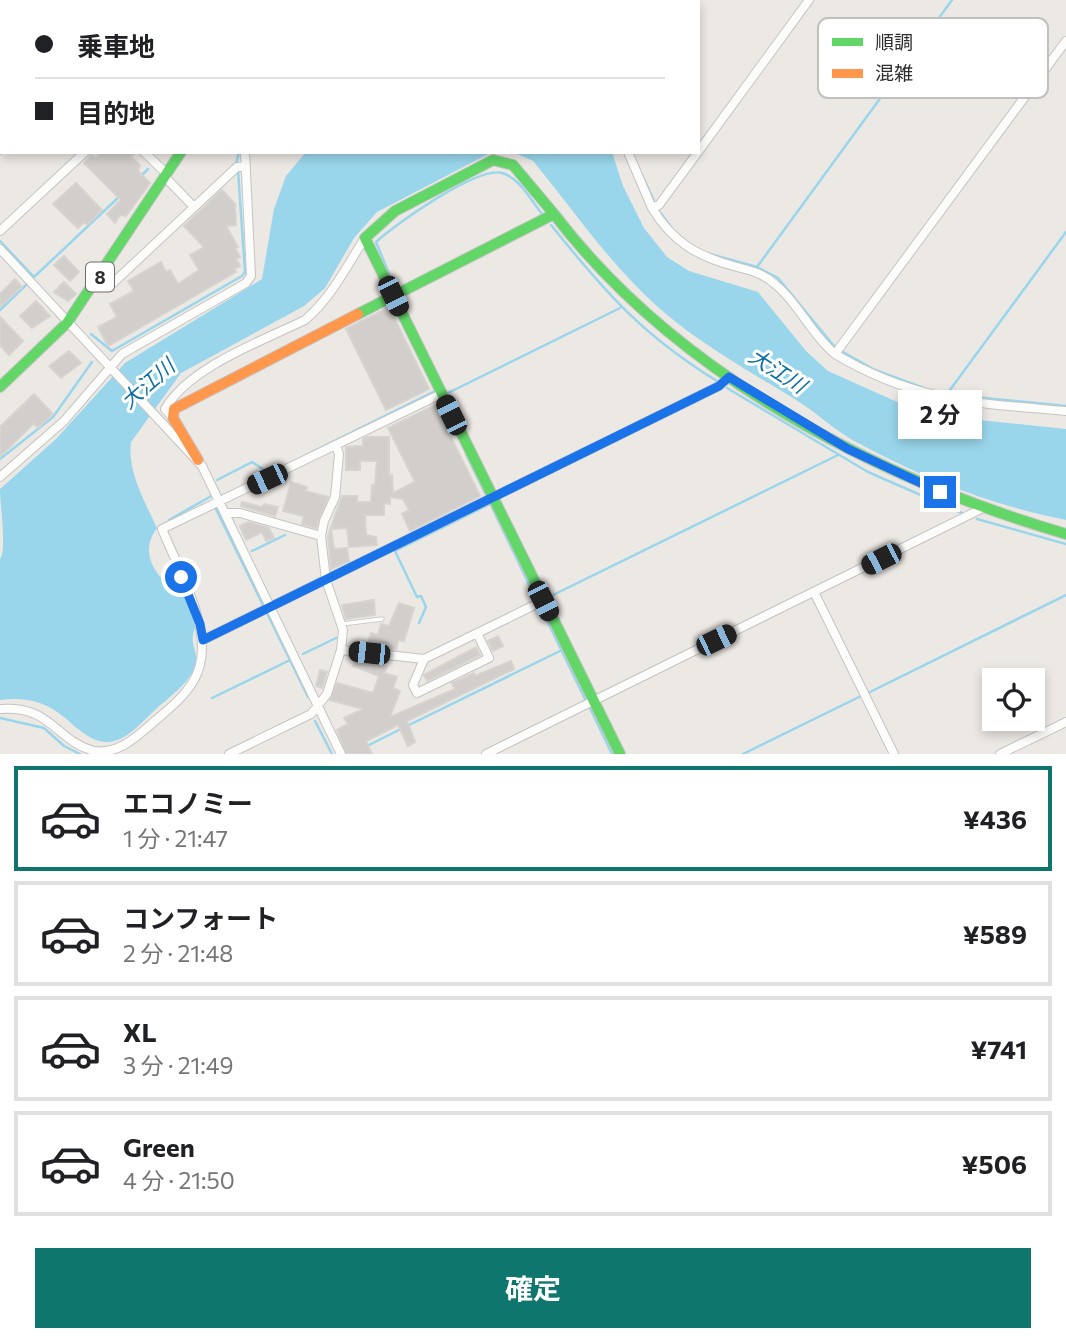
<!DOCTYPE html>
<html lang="ja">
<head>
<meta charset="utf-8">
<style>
	:root { --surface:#fff; --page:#f2f2f2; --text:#202124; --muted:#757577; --line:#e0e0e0; --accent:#0f766e }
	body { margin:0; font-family:Commissioner,"Noto Sans JP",sans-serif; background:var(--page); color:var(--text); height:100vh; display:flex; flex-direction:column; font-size:26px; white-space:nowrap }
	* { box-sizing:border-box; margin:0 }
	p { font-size:23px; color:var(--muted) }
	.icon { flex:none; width:38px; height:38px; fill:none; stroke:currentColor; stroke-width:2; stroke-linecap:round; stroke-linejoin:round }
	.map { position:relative; height:754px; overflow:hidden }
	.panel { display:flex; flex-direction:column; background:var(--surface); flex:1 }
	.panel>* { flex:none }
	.top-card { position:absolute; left:0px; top:0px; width:700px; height:154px; box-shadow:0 4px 10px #0003; display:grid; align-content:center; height:154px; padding:0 35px; background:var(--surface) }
	.tools { position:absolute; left:982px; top:668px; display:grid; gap:14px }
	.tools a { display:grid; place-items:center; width:63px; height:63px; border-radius:0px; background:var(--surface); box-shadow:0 4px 10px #0003; font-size:35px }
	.end { position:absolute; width:32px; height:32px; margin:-16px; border:9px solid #1a73e8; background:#fff; box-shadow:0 0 0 4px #fff }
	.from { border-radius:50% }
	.bubble { position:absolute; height:49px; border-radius:0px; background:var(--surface); box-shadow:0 4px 10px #0003; font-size:23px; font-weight:700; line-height:49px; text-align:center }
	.car { position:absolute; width:21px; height:42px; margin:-21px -10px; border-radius:9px; box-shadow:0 0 5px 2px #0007; background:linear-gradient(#222 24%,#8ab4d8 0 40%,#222 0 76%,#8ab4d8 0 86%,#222 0) }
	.top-card b { display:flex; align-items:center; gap:24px; height:66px; font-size:26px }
	.top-card b+b { border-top:2px solid var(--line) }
	.top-card i { width:18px; height:18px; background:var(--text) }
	ul { padding:12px 0 0; list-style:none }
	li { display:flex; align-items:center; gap:21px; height:105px; margin:0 14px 10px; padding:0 21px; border:4px solid var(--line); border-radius:0px }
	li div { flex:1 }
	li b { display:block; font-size:26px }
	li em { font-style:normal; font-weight:700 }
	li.active { border-color:var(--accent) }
	li>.icon { width:63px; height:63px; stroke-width:1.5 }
	.action { display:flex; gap:14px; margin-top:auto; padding:14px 35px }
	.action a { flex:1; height:80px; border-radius:0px; background:var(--accent); color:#fff; font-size:28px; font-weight:700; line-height:80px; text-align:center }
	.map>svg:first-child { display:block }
</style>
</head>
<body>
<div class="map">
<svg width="1066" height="754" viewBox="0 0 1066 754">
	<rect width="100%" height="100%" fill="#ece8e4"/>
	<path fill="#99d6ec" d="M306,152H492L377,212L354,238L325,288L304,306L181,373L131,442C127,471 145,502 157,528C141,550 151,568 168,586L181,588L196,625C187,646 200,651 195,666C190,683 168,698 155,710C145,719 135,731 122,738C91,754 72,717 47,706C32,699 16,698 0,700V559C7,551 0,504 0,489L56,439L125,363L262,279L274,209L286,176Z
		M513,152H612L623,186L644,228L667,257L689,271L758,292L806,351L828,371L915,410L940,416L1066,429V520C994,506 923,478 858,443C835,431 815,411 793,398C742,367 688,337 645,295C603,254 571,207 533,161Z"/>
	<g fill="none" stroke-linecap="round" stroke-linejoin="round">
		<path stroke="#99d6ec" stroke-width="2.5" d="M193,0L194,2
			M451,0L452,2
			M162,2L164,0
			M304,2L305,0
			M666,2L668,0
			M0,154L2,152
			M236,164L239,152
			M642,175L654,201
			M141,176L148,169
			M659,211L671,227
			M551,225C605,292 642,335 717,381
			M0,241L34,277L121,195
			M710,254L757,267L778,278L834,346
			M757,267L952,0
			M395,288L376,242C395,224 478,166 502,173C519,177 532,202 543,215
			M0,310L27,284
			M91,334L112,351L242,276L245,272L238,170
			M843,352L875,370L924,388
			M727,388L868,472L964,514
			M947,394L1066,232
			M954,395L1066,406
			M449,399L448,393L620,308
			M310,453L435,391
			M466,454L486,495
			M0,459L53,417L92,362
			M217,480L252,462L269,473
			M490,503L536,599
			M215,507L264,607
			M977,519L1066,544
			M169,520L213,495
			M252,551L285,535
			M552,607L549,597L838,455
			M541,608L585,699
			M267,613L308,697
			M419,623L426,607L421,596L417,597L395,551L490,504
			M303,654L336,638
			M868,693L1066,595
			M212,698L290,660
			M590,708L612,754
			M0,718L44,728L64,746L80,754
			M315,721L332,754
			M407,726L562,650
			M367,746L401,729
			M743,754L861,696"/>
	</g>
	<path fill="#d1cecb" stroke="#d7d4d0" stroke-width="2" d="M102,152H136L131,157L140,165L138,171L150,183L126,216L120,215L115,223L107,214L121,200L84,163L92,155L95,158Z
		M76,183L102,210L87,225L84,222L78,228L53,204Z
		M222,190L235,204L236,225L226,226L238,247L235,248L240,257L236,259L240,266L234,269L236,272L108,346L98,327L117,317L110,304L134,291L128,281L161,262L166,272L170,270L178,284L199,270L190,255L204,247L184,226Z
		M64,256L79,272L70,281L54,265Z
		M15,279L22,287L0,307V294Z
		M64,282L76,294L68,301L54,292Z
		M36,301L50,316L32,328L20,316Z
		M389,307L429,389L386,410L346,329Z
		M0,317L23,341L9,355L0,345Z
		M69,351L81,363L61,378L49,366Z
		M34,394L53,414L38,428L34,423L0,457V427Z
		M435,405L480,496L410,531L402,514L409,510L403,499L390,497V504L384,503V515H365L366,535L376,537L377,545L349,547L347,528L331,529L334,549L347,548L349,561L331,569L328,536L342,496H357V502H371L372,485H375L377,461H360V470H346V447L363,446V439L367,437H389V475H392L393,493L415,482L388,428Z
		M291,482L307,487L305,491L328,497L316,528L302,524L304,516L283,511Z
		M242,502L262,507L264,504L278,507L275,516L241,506Z
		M248,522L269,528L274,538L266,541L262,532L246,540L240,526Z
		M374,600L375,615L346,619L342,605Z
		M399,603L414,608L404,641L398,640L396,649L368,643L371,633L378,635L381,624L389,626Z
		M498,636L503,646L493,651L488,641Z
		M476,647L480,655L427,681L424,675Z
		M356,658L387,667L384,673L397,677L393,688L400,691L390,717L455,689L452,683L474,673L475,676L511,661L514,669L407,721L415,742L408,746L398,725L366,741L372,754H347L337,730L348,724L344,718L363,709L330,700L337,683L373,693L379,676L353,666Z
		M320,670L327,672L322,688L316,686Z"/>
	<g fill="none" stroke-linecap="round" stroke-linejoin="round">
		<g stroke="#c5c4c5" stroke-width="5">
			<path id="lane" d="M342,624L382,619"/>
		</g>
		<g stroke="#c5c4c5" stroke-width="10">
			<path id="street" d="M199,0L201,2
				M440,0L443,2
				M0,1L2,3
				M78,2L80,0
				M519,2L520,0
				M0,75L2,74
				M144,152L167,174
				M628,152L652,208L659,205L698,152
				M698,152L809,0
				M165,177L194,207
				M652,208C673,243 699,257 737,267C753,271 764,274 776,285C799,304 811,334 835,354L1066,41
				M0,231L85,152
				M0,249L202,466L341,754
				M94,285L106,287L113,283L237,167L246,166
				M835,354C915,402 977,403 1066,411
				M173,418L165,409C189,367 262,341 305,320C332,297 346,267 365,238
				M0,477L64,421L122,354L246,283L251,276L245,152
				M227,513H240L321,536
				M814,592L894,754
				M203,640L719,386L729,377
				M341,650L424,659L543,601
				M424,659L413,685L417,693L489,658L477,633
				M0,709C52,705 54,740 94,751C117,754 133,740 149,726C165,712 183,699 194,680C219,637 179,571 162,529L441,394
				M229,754L311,714L327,694L341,650L343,630L326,580L321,536L324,521L335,497L339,454L336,446
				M486,754L981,509
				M1000,754L1066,722"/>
		</g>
		<g stroke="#c5c4c5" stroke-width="12">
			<path id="fast" d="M554,214L513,165L493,160L395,211L365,238L620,754
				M358,314L554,214C676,374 875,478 1066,534
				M0,387L67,323L181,152"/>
		</g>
		<g stroke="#c5c4c5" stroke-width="12">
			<path id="slow" d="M282,2L283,0
				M198,460L173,418L174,409L358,314"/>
		</g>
		<use href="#lane" stroke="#fcfcfb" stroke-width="3.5"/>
		<use href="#street" stroke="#fcfcfb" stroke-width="8"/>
		<use href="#fast" stroke="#63d668" stroke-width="10"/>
		<use href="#slow" stroke="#ff974d" stroke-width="10"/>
	</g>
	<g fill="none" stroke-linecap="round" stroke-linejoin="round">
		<path stroke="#1a73e8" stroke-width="9" d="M181,577L200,624L203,640L719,386L729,377L848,449L940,492"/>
	</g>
	<g text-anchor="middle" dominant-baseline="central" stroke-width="6" stroke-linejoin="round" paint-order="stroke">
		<rect fill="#fff" stroke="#6d6d6d" stroke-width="2" x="86" y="262.5" width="28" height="29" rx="5"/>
		<g font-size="18" font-weight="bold" fill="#2e2e2e">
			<text x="100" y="277">8</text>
		</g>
		<g font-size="21" font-style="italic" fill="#0d6fa3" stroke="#fff">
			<text transform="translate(778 370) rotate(33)">大江川</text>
			<text transform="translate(147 383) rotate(-41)">大江川</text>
		</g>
	</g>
	<rect x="818" y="18" width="230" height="80" rx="10" fill="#fff" stroke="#c0c0c0" stroke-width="2"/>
	<rect x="832" y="38" width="31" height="8" fill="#63d668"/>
	<rect x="832" y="69" width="31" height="9" fill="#ff974d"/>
	<g font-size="19" fill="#2e2e2e">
		<text x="875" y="49">順調</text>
		<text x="875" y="80">混雑</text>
	</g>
</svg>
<div class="tools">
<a><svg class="icon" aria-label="locate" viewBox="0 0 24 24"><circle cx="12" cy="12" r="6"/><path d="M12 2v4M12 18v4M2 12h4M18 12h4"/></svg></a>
</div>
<i class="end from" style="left:181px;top:577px"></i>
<i class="end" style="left:940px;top:492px"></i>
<div class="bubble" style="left:898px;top:390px;width:84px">2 分</div>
<i class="car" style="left:393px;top:296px;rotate:154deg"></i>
<i class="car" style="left:451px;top:415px;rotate:334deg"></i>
<i class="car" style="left:267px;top:479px;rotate:245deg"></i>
<i class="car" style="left:881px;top:559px;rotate:243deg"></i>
<i class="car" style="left:543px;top:601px;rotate:153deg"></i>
<i class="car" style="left:716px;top:640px;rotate:64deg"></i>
<i class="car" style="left:369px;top:653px;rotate:276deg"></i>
<div class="top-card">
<b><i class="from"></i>乗車地</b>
<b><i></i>目的地</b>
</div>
</div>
<section class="panel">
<ul>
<li class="active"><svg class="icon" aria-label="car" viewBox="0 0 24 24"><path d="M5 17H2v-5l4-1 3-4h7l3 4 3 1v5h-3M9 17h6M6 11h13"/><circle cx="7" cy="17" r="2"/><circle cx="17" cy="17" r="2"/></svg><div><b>エコノミー</b><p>1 分 · 21:47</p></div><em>¥436</em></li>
<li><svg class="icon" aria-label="car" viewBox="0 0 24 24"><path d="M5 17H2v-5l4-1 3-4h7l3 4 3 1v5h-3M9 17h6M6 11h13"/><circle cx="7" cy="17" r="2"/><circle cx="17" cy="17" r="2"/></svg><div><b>コンフォート</b><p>2 分 · 21:48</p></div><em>¥589</em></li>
<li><svg class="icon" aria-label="car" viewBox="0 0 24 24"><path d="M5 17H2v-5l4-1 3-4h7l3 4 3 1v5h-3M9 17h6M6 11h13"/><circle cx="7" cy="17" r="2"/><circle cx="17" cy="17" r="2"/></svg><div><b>XL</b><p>3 分 · 21:49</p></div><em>¥741</em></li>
<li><svg class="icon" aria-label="car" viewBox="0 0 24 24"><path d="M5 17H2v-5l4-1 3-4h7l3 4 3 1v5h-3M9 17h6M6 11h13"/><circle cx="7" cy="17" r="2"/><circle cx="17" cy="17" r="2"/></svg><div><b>Green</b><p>4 分 · 21:50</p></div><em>¥506</em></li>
</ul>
<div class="action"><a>確定</a></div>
</section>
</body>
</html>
